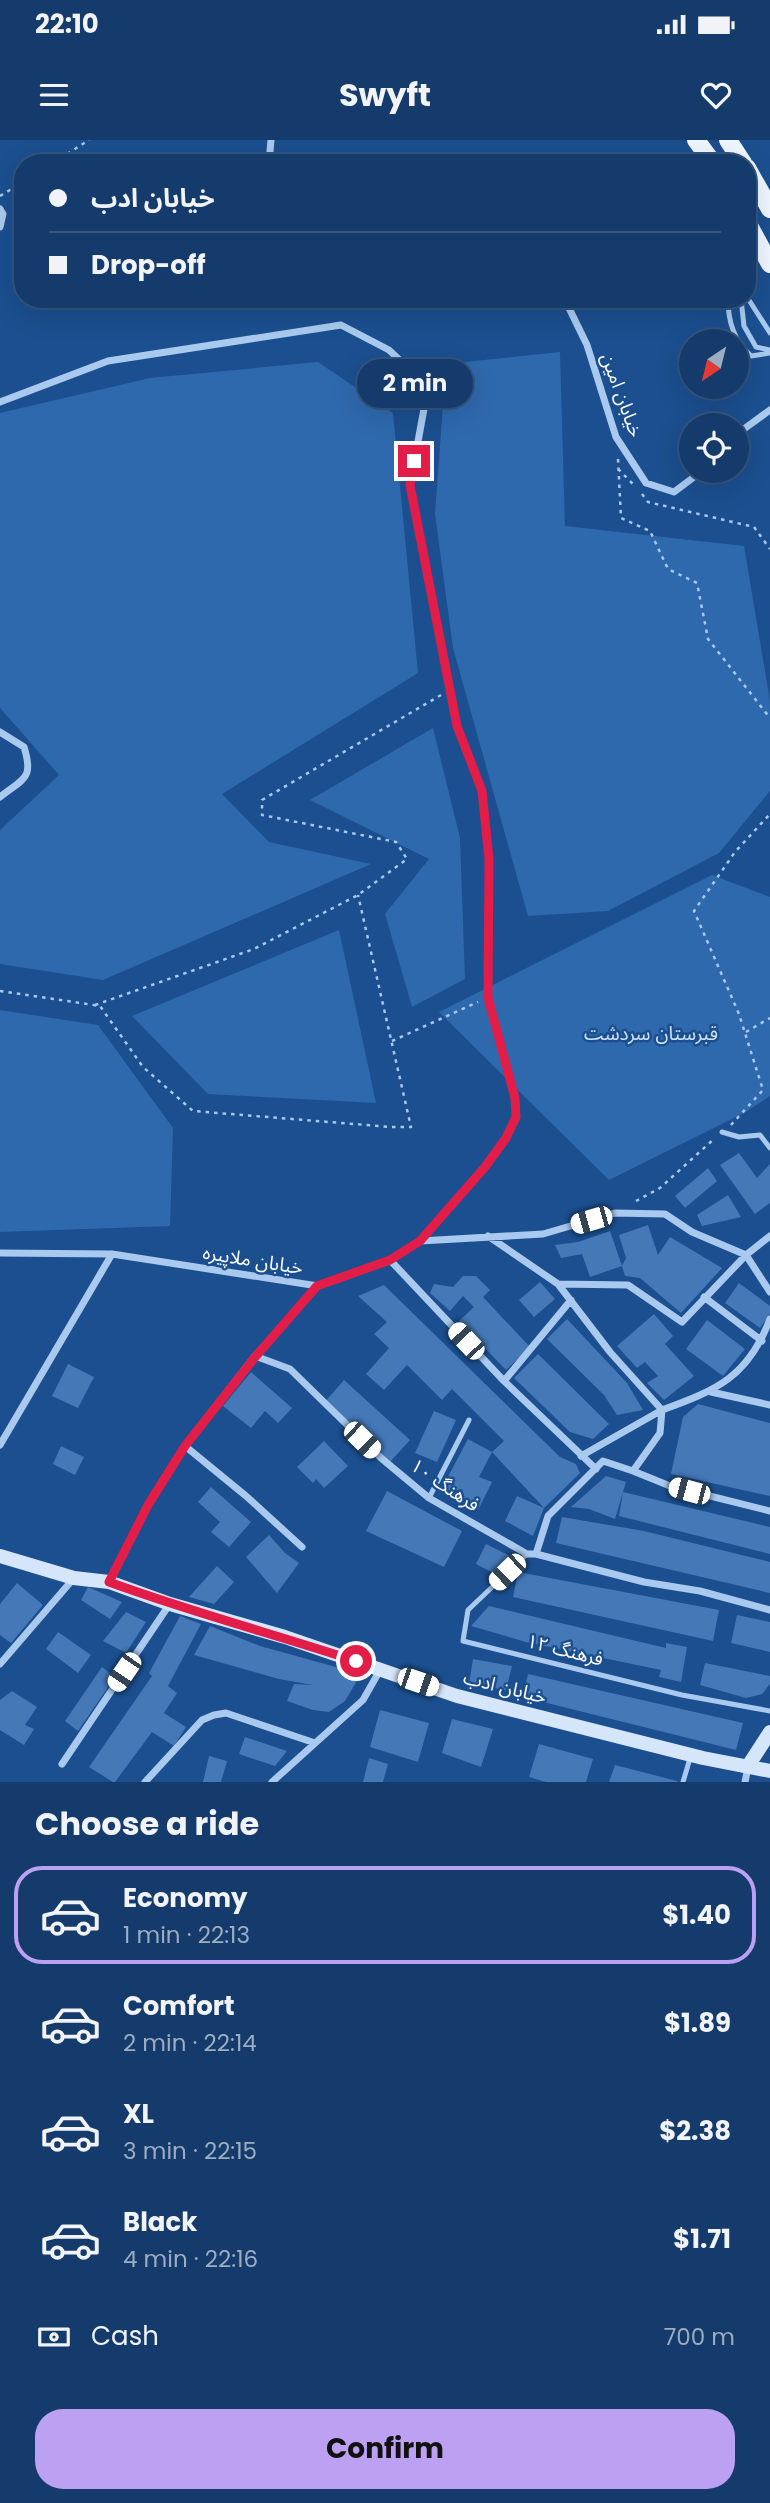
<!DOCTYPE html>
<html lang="en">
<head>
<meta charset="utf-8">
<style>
	:root { --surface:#143b6b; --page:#1d4271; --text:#f1f3f6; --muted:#9dadc1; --line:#33557e; --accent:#bca0f2 }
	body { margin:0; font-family:Poppins,"Noto Sans Arabic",sans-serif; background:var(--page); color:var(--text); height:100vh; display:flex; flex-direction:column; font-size:26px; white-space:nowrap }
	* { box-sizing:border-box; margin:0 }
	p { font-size:23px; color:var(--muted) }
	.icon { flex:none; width:38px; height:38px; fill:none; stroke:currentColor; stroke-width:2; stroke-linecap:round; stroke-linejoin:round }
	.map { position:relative; height:1642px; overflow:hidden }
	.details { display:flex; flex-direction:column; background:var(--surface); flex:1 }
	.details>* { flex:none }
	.top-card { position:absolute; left:14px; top:14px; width:742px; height:154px; border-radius:28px; box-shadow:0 7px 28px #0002,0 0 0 2px var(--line); display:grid; align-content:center; height:154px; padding:0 35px; background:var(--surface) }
	.needle { width:46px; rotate:215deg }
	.buttons { position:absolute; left:679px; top:189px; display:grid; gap:14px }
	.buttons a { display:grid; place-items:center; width:70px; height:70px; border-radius:50%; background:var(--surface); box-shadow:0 7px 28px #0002,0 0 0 2px var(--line); font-size:35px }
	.end { position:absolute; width:32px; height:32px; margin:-16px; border:9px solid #e11d48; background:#fff; box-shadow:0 0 0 4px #fff }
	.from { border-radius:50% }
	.bubble { position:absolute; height:49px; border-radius:24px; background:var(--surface); box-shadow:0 7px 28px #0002,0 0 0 2px var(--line); font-size:23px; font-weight:700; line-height:49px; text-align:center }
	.car { position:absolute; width:21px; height:42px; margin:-21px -10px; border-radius:9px; box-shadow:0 0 5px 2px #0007; background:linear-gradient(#fff 24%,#345 0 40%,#fff 0 76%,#345 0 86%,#fff 0) }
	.top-card b { display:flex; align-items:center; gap:24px; height:66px; font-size:26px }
	.top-card b+b { border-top:2px solid var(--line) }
	.top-card i { width:18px; height:18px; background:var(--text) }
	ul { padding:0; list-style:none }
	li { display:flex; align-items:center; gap:21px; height:98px; margin:0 14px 10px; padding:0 21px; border:4px solid transparent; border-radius:28px }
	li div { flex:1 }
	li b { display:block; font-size:26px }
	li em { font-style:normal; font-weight:700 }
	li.selected { border-color:var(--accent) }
	li>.icon { width:63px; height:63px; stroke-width:1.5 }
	h2 { padding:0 35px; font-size:32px; line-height:84px }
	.pay { display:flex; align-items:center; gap:18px; height:77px; padding:0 35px; font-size:26px }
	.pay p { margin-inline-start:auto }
	.cta { display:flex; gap:14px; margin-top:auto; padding:14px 35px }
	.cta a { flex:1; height:80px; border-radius:28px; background:var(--accent); color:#111; font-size:28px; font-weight:700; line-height:80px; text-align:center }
	.status { display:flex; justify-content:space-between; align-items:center; height:49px; padding:0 35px; background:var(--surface); direction:ltr }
	.status svg { height:19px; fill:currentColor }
	header { display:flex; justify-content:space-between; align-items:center; height:91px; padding:0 35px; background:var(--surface); font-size:32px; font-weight:700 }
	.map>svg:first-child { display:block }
</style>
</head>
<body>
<div class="status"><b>22:10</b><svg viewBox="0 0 49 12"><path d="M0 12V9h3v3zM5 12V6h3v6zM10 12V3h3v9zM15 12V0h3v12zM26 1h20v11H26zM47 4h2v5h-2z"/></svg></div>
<header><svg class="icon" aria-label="menu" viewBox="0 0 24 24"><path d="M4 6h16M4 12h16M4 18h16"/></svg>Swyft<svg class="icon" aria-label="heart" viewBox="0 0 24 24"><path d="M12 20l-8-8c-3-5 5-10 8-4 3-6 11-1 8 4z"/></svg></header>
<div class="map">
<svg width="770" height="1642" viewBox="0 0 770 1642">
	<rect width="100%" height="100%" fill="#1b4f8f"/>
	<path fill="#2e69ad" d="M560,212L565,386L744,406L770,561V651L719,713L608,771L528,776L453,508L435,374L446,224Z
		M318,222L393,273L418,533L222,654L269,702L371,724L103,840L0,824V690L59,635L0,568V273L150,238Z
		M433,588L460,698L465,839L412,867L385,774L429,719L310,660Z
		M712,735L770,757V956L744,973L609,1040L439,872Z
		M339,790L376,963L208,954L132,876Z
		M0,870L98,885L173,988L170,1086L0,1092Z"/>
	<path fill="#4478b7" d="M700,247H726L708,258Z
		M739,1013L757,1038L770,1024V1063L755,1074L720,1025Z
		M708,1028L717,1041L685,1068L675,1056Z
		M728,1055L741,1077L702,1086L697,1075Z
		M648,1085L658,1115L670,1097L722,1128L681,1173L640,1138L625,1136L622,1126L626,1118L619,1095Z
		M610,1091L622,1126L590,1137L582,1114L561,1118L555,1105L578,1102Z
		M463,1136H476L490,1150L483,1157L530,1207L506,1230L459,1181L474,1167L463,1156L450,1171L430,1153L434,1144L453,1147Z
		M540,1142L555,1159L534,1177L519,1160Z
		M739,1143L770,1166V1174L760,1188L725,1163Z
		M384,1145L560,1317L576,1324L580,1333L544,1368L533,1396L505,1381L517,1356L544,1368L492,1312L504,1301L452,1249L442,1260L407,1225L384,1250L366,1234L389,1208L374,1194L387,1182L358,1156Z
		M654,1174L673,1196L665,1204L694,1236L664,1260L647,1243L658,1236L645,1222L637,1228L617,1206Z
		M567,1179L627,1243L643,1270L617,1275L604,1255L547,1199Z
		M707,1180L745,1209L723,1236L686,1209Z
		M538,1214L609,1284L593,1299L570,1292L514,1238Z
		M68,1224L94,1237L78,1268L52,1256Z
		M251,1232L292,1268L278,1283L265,1271L251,1288L223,1266Z
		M344,1240L410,1300L390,1322L324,1263Z
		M698,1264L770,1283V1356L671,1334L683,1277Z
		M434,1271L456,1280L437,1322L415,1313Z
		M468,1299L492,1312L479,1337L492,1342L478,1370L440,1352Z
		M324,1301L348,1326L324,1348L316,1339L313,1343L297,1327Z
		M61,1306L84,1317L75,1335L53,1324Z
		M606,1336L626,1342L623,1352L770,1387V1414L619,1376L623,1352L615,1379L589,1369L571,1367Z
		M211,1347L251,1382L229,1407L211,1392L220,1382L198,1362Z
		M387,1351L462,1391L444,1427L366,1391Z
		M562,1377L644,1391L770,1422V1453L556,1403Z
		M269,1395L285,1413L299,1423L277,1453L246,1417Z
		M486,1404L510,1416L493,1433L476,1424Z
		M217,1426L234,1442L214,1464L189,1457Z
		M518,1432L719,1470L713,1501L513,1457Z
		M17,1443L43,1465L11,1503L0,1495V1464Z
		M88,1447L122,1462L110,1479L81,1460Z
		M489,1466L666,1508V1503L687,1507L681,1542L659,1537L661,1530L526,1502L471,1486Z
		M126,1472L146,1482L126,1513L103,1501Z
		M737,1475L770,1482V1512L731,1503Z
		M180,1476L201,1484L168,1546L177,1553L164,1573L186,1587L174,1606L152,1592L115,1642H113L89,1627L152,1536L149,1533Z
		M210,1486L260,1506L336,1527L358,1539L345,1561L329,1572L313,1570L287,1561L294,1544L313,1545L279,1539L194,1515Z
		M58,1492L91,1515L78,1533L46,1509Z
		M473,1519L512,1526L506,1550L469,1544Z
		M705,1523L770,1536V1544L762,1554L746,1558L700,1545Z
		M102,1527L115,1537L78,1591L65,1581Z
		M528,1534L743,1583L736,1610L523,1557Z
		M12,1551L37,1567L25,1585L34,1589L24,1605L0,1590V1560Z
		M380,1570L429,1583L418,1622L370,1607Z
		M452,1579L493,1589L481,1627L442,1613Z
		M245,1597L287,1611L275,1626L239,1614Z
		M539,1604L593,1619L586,1642H546L529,1637Z
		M209,1616L227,1621L221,1642H203Z
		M369,1618L388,1624L383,1642H363Z
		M615,1625L677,1641V1642H609Z"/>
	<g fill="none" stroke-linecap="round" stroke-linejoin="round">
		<path stroke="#a9c9ee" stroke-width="2.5" stroke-dasharray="3.5 5" stroke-linecap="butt" d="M53,23L89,0
			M0,56L23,42
			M618,319L621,378L650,391L668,429L697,443L708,499L770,578
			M618,329L633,344
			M642,354L648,362L754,387L770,409
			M0,851L100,866L143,927L193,971L391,987H411L358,755
			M95,865L254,809L358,755L407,719L396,702L262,675V660L441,555
			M746,892L770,878
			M392,901L478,862
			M731,985L763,950L739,874L694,771L735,712L770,674
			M636,1061L660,1048L715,998"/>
		<path stroke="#a9c9ee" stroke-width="5" d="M747,132L759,114
			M747,157L770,193
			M728,159C728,182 734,200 751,216L770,213
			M741,159L744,186L756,207L770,210
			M722,992L739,997L760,995L770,1008
			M429,1358L469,1280
			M527,1414L468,1470L463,1501L682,1555L770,1571
			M683,1642L691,1615"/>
		<path stroke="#a9c9ee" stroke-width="7" d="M269,23L271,0
			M0,69L3,74L0,87
			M558,159L569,168L587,205L616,297L646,343L674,352L702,331
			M0,262L108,221L341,185L389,210L428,247L410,345L457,586L482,651L489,719L488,858L515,958L516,977L506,998L485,1027L420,1101
			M737,294L770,270
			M0,592L24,607C34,639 24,638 0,657
			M488,1096L558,1144L628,1145L682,1182L746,1115L770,1152
			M0,1113L112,1114L318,1146L390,1120L420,1101L543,1094L615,1073L665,1074L692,1092L746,1115L770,1096
			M390,1120L504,1241L596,1329
			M558,1144L610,1212L662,1270L581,1316
			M318,1146L255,1216L290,1229L381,1318L429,1358L527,1414H536
			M704,1157L762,1201
			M770,1179C748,1237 717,1250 662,1270L660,1293L633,1331L670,1346L770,1371
			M504,1241L571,1160
			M711,1252L770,1265
			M0,1305L112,1114
			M185,1306L246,1356L302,1407
			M633,1331L603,1321L548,1376L536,1414L644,1442L700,1451L770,1470
			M109,1442L148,1365L185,1306L255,1216
			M0,1524L74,1438
			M62,1624L169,1465
			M145,1642L202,1580L214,1575L226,1573L315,1603
			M272,1642L363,1560L380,1530
			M745,1642L748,1627"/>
		<path stroke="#d6e6fa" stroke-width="14" d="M0,1416L74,1438L109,1442L170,1464L285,1497L457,1556L703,1618L770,1631
			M748,1626L770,1592"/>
		<path stroke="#f0f6ff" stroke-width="18" d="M696,0L713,23
			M728,0L743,23
			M747,28L770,69
			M747,82L770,124"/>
	</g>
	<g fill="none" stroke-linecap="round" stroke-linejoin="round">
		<path stroke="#e11d48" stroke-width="9" d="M356,1521C274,1494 191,1472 109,1442L148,1365L185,1306L256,1216L317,1146L390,1120L420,1101L485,1027L506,998L516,977L515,958L488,858L489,719L482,651L457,586L410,345L414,321"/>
	</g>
	<g text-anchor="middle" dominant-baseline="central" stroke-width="5" stroke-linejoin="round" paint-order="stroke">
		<g font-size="19" fill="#fff" stroke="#1b4f8f">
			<text transform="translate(622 255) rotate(70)">خیابان امین</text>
			<text transform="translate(253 1120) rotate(9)">خیابان ملاپیره</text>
			<text transform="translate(445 1345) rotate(34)">فرهنگ ۱۰</text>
			<text transform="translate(565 1510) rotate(14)">فرهنگ ۱۲</text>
			<text transform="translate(505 1547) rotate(14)">خیابان ادب</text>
		</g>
		<g font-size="19" fill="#cfe3fa" stroke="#1b4f8f">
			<text x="651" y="893">قبرستان سردشت</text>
		</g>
	</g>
</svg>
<div class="buttons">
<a><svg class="needle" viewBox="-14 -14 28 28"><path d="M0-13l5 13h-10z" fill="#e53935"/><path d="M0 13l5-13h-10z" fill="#9dadc1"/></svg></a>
<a><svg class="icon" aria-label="locate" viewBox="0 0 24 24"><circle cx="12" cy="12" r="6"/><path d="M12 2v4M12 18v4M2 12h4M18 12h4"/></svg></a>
</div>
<i class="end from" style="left:356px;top:1521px"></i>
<i class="end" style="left:414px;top:321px"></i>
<div class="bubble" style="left:357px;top:219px;width:116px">2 min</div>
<i class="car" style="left:591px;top:1080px;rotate:254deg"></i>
<i class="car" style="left:466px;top:1201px;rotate:317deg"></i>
<i class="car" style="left:362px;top:1300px;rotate:134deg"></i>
<i class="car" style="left:689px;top:1351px;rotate:285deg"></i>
<i class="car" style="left:507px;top:1432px;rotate:226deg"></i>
<i class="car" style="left:124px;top:1532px;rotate:214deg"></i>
<i class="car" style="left:418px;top:1542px;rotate:109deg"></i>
<div class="top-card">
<b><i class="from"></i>خیابان ادب</b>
<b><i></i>Drop-off</b>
</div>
</div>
<section class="details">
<h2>Choose a ride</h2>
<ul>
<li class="selected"><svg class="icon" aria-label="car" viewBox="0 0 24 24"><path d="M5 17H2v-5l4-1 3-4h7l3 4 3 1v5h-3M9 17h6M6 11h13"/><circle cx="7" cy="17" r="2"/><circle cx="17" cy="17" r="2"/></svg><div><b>Economy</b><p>1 min · 22:13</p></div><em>$1.40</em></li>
<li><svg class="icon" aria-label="car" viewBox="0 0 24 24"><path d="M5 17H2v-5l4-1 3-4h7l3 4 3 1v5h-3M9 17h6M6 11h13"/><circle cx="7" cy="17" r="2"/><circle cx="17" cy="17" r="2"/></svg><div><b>Comfort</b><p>2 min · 22:14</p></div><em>$1.89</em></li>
<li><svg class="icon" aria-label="car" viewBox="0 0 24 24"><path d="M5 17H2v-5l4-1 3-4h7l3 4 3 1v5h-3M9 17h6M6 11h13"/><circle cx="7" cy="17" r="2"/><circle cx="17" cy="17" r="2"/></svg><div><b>XL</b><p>3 min · 22:15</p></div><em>$2.38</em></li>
<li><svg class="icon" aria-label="car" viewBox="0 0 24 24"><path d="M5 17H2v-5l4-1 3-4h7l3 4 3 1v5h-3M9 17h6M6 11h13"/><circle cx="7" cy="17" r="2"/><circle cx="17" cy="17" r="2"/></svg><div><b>Black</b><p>4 min · 22:16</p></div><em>$1.71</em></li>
</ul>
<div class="pay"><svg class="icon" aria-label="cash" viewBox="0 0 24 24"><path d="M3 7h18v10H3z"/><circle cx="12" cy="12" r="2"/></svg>Cash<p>700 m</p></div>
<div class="cta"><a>Confirm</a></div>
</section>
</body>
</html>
